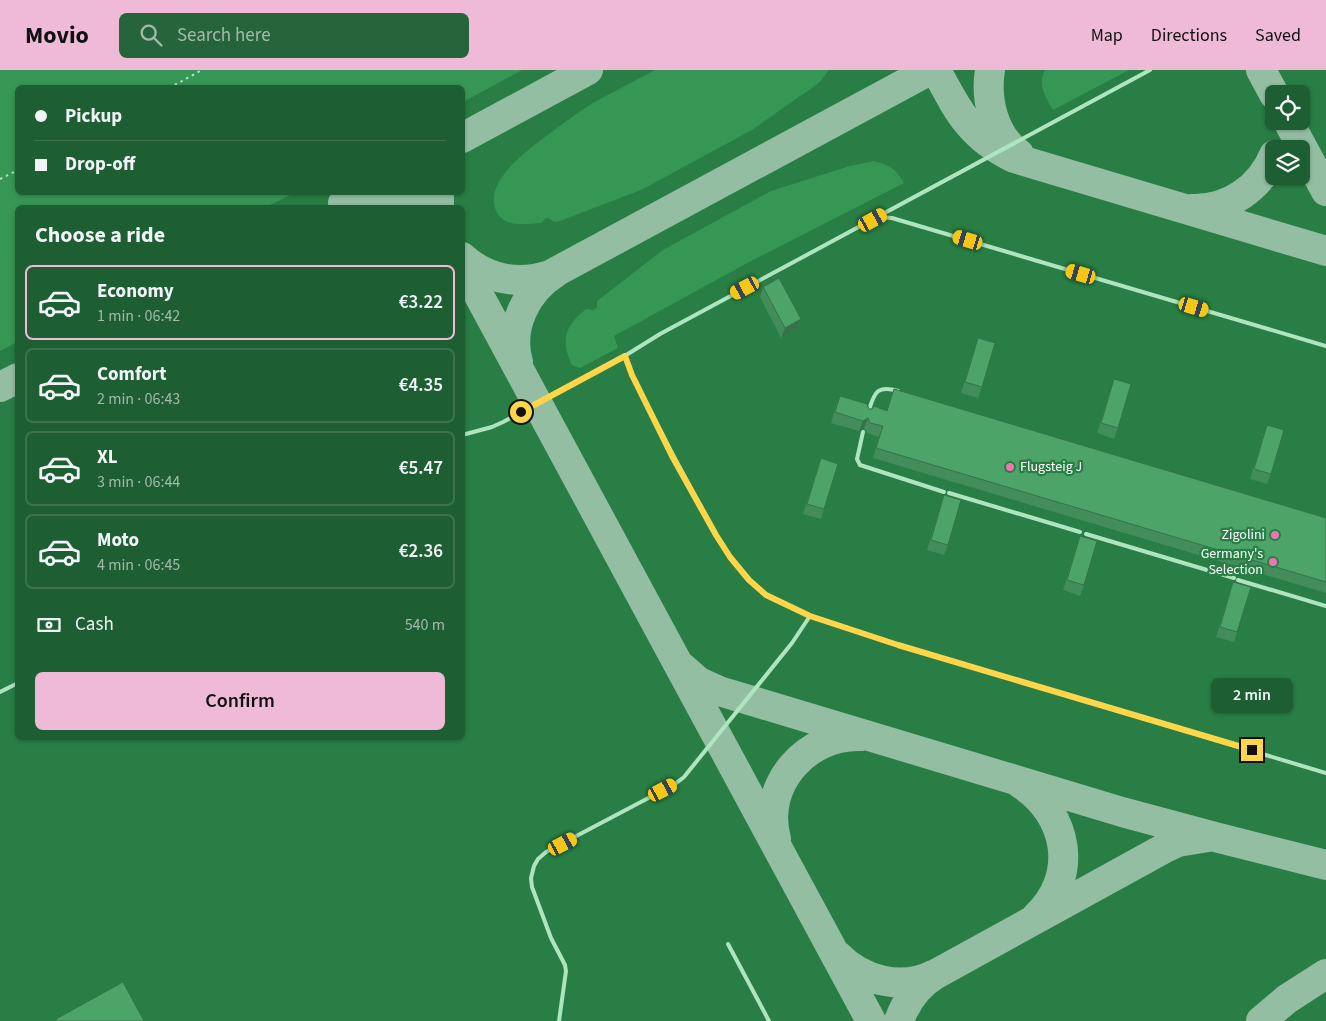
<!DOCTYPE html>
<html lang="en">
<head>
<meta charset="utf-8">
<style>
	:root { --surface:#1e5e33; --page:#26643b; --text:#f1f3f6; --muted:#a1baac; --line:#3c734e; --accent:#efbad8 }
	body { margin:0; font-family:"Source Sans 3",sans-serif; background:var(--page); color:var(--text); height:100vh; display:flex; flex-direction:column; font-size:19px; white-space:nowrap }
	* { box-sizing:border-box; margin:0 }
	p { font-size:16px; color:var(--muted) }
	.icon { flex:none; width:28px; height:28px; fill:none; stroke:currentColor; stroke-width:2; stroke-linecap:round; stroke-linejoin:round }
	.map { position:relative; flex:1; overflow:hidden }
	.drawer { position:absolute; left:15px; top:135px; width:450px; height:535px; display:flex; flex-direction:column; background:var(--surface); border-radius:8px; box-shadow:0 1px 4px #0004 }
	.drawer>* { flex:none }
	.banner { position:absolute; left:15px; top:15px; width:450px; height:110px; border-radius:8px; box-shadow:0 1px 4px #0004; display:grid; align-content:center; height:110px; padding:0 20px; background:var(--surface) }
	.buttons { position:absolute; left:1265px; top:15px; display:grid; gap:10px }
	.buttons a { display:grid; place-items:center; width:45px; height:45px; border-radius:8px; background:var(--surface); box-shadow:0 1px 4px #0004; font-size:25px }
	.end { position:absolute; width:22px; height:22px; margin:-11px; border:6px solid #ffd54a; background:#111; box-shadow:0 0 0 2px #111 }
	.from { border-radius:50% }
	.bubble { position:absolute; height:35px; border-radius:8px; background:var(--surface); box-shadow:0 1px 4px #0004; font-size:16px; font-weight:600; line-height:35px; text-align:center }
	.car { position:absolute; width:15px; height:30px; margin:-15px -8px; border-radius:6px; box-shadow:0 0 4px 1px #0007; background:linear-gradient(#f5c518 24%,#345 0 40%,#f5c518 0 76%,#345 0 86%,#f5c518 0) }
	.banner b { display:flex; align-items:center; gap:18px; height:48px; font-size:19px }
	.banner b+b { border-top:1px solid var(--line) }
	.banner i { width:12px; height:12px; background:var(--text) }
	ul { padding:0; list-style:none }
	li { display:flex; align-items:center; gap:15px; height:75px; margin:0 10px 8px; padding:0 10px; border:2px solid var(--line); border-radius:8px }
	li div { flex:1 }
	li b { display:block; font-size:19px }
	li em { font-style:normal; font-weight:600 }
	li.on { border-color:var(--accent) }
	li>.icon { width:45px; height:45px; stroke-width:1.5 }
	h2 { padding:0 20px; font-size:22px; line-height:60px }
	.pay { display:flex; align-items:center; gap:12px; height:55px; padding:0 20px; font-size:19px }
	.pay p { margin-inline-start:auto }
	.primary-button { display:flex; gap:10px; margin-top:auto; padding:10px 20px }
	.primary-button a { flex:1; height:58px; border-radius:8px; background:var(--accent); color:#111; font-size:20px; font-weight:600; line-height:58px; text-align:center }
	header { display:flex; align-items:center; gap:30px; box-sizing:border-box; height:70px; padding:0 25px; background:var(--accent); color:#111 }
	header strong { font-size:24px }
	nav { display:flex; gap:28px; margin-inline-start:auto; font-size:18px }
	.search { width:350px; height:45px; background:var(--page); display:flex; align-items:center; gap:12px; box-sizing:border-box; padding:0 18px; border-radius:8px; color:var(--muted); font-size:19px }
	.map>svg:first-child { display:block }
</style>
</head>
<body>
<header>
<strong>Movio</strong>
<div class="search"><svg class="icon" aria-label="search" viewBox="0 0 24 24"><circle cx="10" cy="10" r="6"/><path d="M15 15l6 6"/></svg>Search here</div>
<nav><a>Map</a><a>Directions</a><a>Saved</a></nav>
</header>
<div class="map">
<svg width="1326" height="951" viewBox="0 0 1326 951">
	<rect width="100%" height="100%" fill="#287e44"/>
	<path fill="#369755" d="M0,0H522L463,32L462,18H18V122L294,123L266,137L18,138L17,272L0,281Z
		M655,0H829L820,12L752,60L641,120L560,151L554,152L549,148H546L541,153C525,154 502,159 495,138C485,107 536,74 557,58C567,51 577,43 588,36C610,23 633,12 655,0Z
		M1045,0H1129L1053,40C1046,28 1037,14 1045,0Z
		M874,91C890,96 895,98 904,113L751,191L614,266L618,278L580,298L572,295C560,270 565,256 586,239L593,240L597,237V231L663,180L771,121L850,96Z"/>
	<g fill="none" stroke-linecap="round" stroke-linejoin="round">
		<path stroke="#94bea2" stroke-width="30" d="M936,0C958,41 970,67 1014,88L1326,181
			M990,0C985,30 994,66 1019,84
			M1261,0L1274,24
			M1288,51L1326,121
			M462,68L588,0
			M343,133C368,122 396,123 420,138
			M439,138V122
			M1192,139C1229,140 1260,118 1274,85
			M462,187C487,210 519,215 550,205L930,0
			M462,194L871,951
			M518,292C508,258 526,221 555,203
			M0,317L18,308
			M683,598L699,612L719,621L1122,742L1215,767L1326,795
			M1021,714C1069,745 1079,807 1036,847
			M776,769C761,714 807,664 861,666
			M837,885C862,911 902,921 935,904
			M899,951C906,931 918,915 936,904L1163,779L1178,772L1208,767
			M1261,951L1287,929L1326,904"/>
		<path stroke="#aee5bf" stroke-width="2" stroke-dasharray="2.5 4" stroke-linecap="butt" d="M169,18L202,0
			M0,109L18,100"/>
		<path stroke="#aee5bf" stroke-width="4" d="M879,147L892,148L1326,276
			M625,286L632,305L673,385L716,465L730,487L749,510L766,525L810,546L898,575L1326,703
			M868,343C874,325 875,314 898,321
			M863,362L857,389L860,395L944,422
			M462,365L492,357L503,352L615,292L660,264L1150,0
			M949,423L1080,462
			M1086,464L1234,508
			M1238,510L1326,536
			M0,622L18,613
			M728,874L769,951
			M559,951L566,901L565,895L551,868L532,817L531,808L534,796L538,789L546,782L675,714L684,707L792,573L810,546"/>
	</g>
	<path fill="#428d5a" d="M763,217L801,249L798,259L781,268L760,227Z
		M978,268L982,317L978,328L961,323Z
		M1114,309L1118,358L1114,369L1097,363Z
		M894,319L1326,448V523L873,388L879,367L867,363L864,359L859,361L831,353L836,336L840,326L869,339L887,340Z
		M1267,355L1271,404L1267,414L1250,409Z
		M821,388L824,439L821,449L803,444Z
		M944,425L948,475L944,485L927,480Z
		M1080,466L1084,515L1080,526L1063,520Z
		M1233,512L1237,562L1234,572L1216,567Z"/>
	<path fill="#36734a" d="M801,249L798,259L781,268L785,258Z
		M868,348L864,359L859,361L863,351Z"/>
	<path fill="#4da469" stroke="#36734a" d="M779,208L801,249L785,258L763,217Z
		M978,268L995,273L982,317L965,312Z
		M1114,309L1131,314L1118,358L1101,353Z
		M894,319L1326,448V512L876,378L883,356L870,353L868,348L863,351L835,342L840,326L867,334L869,339H872L874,336L887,341Z
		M1267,355L1284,360L1271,404L1254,399Z
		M821,388L838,394L824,439L807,434Z
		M944,425L961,430L948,475L931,470Z
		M1080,466L1097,471L1084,515L1067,510Z
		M1233,512L1251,517L1237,562L1220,557Z
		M123,912L144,951H57L56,949Z"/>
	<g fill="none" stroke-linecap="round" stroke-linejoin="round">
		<path stroke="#ffd54a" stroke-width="6" d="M521,342L625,286L632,305L672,386L716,465L730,487L749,510L766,525L810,546L898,575L1252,680"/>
	</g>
	<g fill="#ec75b3" stroke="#287e44" stroke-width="2">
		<circle cx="1010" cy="397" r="5"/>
		<circle cx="1275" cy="465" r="5"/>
		<circle cx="1273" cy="492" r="5"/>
	</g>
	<g text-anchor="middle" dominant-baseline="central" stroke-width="4.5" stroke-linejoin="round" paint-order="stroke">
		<g font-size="14" fill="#fff" stroke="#287e44" text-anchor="end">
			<text x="1020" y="397" text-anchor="start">Flugsteig J</text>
			<text x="1265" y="465">Zigolini</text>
			<text x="1263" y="484">Germany's<tspan x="1263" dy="16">Selection</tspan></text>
		</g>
	</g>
</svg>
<div class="buttons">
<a><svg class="icon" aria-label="locate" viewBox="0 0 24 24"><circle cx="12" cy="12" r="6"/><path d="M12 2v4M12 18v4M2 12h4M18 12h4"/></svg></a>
<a><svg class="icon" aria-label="layers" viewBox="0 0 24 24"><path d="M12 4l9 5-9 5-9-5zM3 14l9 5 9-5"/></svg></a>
</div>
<i class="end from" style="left:521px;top:342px"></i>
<i class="end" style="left:1252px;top:680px"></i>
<div class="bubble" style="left:1211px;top:608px;width:82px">2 min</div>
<i class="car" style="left:873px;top:150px;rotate:61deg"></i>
<i class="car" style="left:968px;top:170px;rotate:287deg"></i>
<i class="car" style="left:1081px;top:204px;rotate:286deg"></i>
<i class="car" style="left:745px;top:218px;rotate:242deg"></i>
<i class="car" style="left:1194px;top:237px;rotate:107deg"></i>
<i class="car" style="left:663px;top:720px;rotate:62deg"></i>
<i class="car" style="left:563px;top:774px;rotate:62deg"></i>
<div class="banner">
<b><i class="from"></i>Pickup</b>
<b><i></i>Drop-off</b>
</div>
<section class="drawer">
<h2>Choose a ride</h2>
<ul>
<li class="on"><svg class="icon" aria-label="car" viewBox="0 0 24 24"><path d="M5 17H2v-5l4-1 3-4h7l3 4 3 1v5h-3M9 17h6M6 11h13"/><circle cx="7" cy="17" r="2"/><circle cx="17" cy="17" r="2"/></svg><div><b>Economy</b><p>1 min · 06:42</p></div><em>€3.22</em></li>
<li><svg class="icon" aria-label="car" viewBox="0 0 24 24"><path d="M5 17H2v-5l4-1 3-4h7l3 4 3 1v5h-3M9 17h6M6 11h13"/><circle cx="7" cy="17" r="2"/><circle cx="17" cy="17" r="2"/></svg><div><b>Comfort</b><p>2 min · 06:43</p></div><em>€4.35</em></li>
<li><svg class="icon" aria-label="car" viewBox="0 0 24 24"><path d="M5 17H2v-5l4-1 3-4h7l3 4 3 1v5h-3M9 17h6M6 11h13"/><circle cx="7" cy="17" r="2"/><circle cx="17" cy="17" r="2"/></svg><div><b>XL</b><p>3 min · 06:44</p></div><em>€5.47</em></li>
<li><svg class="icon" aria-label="car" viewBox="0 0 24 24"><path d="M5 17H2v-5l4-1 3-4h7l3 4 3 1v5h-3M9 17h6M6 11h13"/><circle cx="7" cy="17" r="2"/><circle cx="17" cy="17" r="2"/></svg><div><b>Moto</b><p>4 min · 06:45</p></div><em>€2.36</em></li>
</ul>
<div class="pay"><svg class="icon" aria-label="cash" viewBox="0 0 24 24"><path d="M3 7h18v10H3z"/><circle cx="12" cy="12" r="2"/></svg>Cash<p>540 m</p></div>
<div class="primary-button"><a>Confirm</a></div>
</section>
</div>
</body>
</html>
